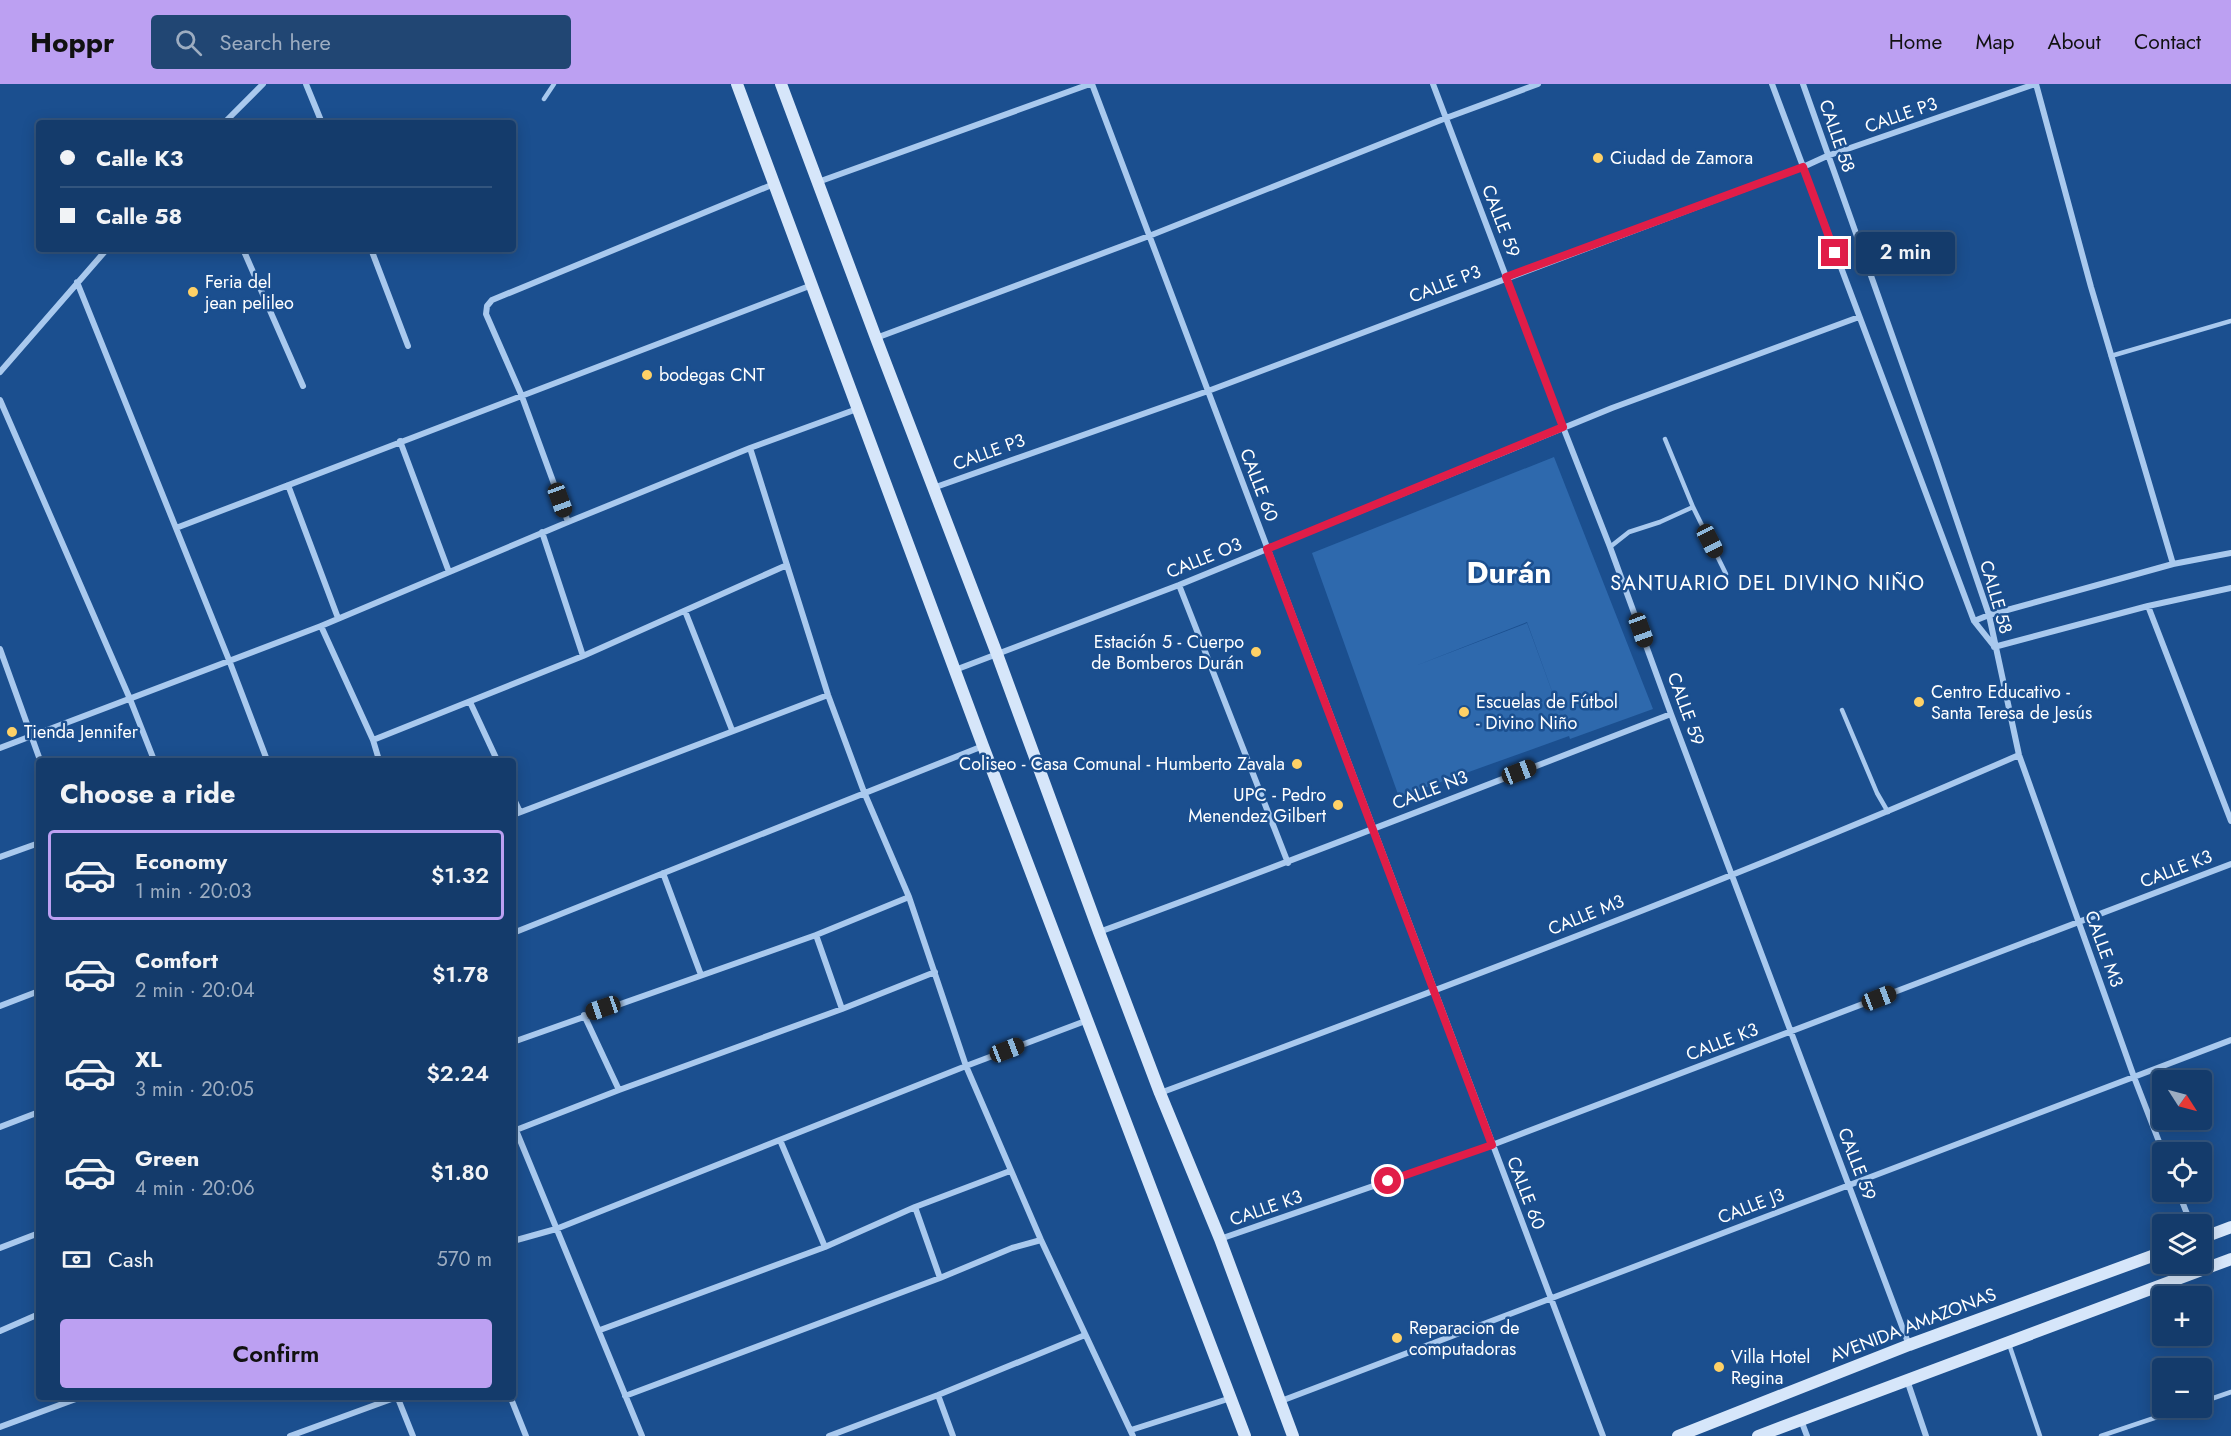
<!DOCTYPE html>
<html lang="en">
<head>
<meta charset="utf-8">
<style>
	:root { --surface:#143b6b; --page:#214673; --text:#f1f3f6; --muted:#9dadc1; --line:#33557e; --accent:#bca0f2 }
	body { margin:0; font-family:Jost,sans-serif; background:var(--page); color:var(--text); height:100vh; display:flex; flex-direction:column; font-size:22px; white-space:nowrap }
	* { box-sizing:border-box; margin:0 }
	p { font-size:20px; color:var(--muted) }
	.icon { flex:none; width:33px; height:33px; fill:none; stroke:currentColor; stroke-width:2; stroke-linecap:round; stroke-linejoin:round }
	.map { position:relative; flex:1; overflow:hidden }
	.drawer { position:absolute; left:36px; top:674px; width:480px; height:642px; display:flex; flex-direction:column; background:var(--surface); border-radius:6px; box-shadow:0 3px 15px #0003,0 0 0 2px var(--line) }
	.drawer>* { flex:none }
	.guide { position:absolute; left:36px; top:36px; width:480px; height:132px; border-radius:6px; box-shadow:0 3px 15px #0003,0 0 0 2px var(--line); display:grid; align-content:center; height:132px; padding:0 24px; background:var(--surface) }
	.needle { width:39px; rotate:126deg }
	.buttons { position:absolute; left:2152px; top:986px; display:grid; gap:12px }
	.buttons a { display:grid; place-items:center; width:60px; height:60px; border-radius:6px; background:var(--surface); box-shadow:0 3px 15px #0003,0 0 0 2px var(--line); font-size:30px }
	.end { position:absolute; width:27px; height:27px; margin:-14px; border:8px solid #e11d48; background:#fff; box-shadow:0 0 0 3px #fff }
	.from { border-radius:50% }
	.bubble { position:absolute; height:42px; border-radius:6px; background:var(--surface); box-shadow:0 3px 15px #0003,0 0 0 2px var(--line); font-size:20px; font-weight:600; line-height:42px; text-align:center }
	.car { position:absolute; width:18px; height:36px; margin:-18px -9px; border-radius:8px; box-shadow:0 0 4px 2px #0007; background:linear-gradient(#222 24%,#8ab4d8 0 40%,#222 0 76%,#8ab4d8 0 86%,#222 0) }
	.guide b { display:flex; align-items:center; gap:21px; height:57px; font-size:22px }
	.guide b+b { border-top:2px solid var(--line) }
	.guide i { width:15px; height:15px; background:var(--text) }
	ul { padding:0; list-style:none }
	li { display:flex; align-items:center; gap:18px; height:90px; margin:0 12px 9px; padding:0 12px; border:3px solid transparent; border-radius:6px }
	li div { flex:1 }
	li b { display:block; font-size:22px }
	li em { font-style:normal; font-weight:600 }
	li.on { border-color:var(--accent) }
	li>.icon { width:54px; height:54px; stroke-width:1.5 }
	h2 { padding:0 24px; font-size:27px; line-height:72px }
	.pay { display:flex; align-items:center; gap:15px; height:66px; padding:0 24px; font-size:22px }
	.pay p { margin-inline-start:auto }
	.cta { display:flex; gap:12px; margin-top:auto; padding:12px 24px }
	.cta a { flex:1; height:69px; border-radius:6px; background:var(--accent); color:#111; font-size:24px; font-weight:600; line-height:69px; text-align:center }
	header { display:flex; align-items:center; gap:36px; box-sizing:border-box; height:84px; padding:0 30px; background:var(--accent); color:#111 }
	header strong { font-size:28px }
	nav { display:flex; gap:33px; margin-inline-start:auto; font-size:21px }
	.search { width:420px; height:54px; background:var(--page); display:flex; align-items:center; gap:15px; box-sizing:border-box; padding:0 21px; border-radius:6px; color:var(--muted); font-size:22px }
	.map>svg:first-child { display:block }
</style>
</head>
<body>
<header>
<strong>Hoppr</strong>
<div class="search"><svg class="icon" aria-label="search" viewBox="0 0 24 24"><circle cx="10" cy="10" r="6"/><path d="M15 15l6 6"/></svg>Search here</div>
<nav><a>Home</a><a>Map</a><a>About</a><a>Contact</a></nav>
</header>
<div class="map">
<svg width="2231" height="1352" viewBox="0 0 2231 1352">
	<rect width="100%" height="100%" fill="#1b4f8f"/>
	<path fill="#2e69ad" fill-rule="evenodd" d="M1554,373L1653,625L1570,655L1569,652L1399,713L1312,469ZM1527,538L1565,643L1527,539L1415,582Z"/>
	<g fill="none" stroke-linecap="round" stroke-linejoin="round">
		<path stroke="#a9c9ee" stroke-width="4.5" d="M544,15L554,0
			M2111,272L2231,237
			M1665,355L1693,423
			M1610,463L1629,448L1660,438L1693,423L1726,490
			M1842,626L1877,709L1888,728
			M2009,1260L2040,1352
			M2202,1318L2231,1308
			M2101,1352L2187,1323"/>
		<path stroke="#a9c9ee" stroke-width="6" d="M306,0L322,39
			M1092,0L1603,1352
			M1433,0L1563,343L1610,463L1671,630L1909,1261
			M1772,0L1974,537L1994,562
			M1803,0L1936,375L1989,531L2019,671L2134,993L2163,1068
			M2036,0L2091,203L2173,480
			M224,39L263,0
			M818,98L1090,0
			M243,165L303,302
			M371,165L408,262
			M77,198L229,576L267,676
			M876,254L1149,152L1446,34L1538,0
			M0,288L107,165
			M0,316L130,615L154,676
			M400,357L449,488
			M750,364L828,611L864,708L909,813L966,982L1041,1156L1133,1352
			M288,401L338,534
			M933,404L1208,307L1803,83L1827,72L2035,0
			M568,438L521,310L486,230L487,222L492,216L774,100
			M176,444L812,201
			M542,448L583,572
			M1179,501L1288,779
			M2148,522L2231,737
			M685,527L732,646
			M1974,537L1989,531L2173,480L2231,469
			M321,542L373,656L379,676
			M1994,563L2148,522L2231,504
			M0,565L40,676
			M955,586L1179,501L1612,324L1859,233
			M470,618L497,676
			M373,656L583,572L787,481
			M0,664L321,542L568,438L750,364L857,325
			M513,713L520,728
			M513,731L828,611
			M0,773L39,759
			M663,789L701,891
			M1099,848C1291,778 1481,703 1671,630
			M513,849L983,662
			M816,851L909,813
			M0,922L39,907
			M584,931L619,1006L842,925L935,888
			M513,958L816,851L842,925
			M1160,1009C1449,902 1737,794 2019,671
			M513,1039L642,1352
			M0,1043L39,1028
			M516,1046L619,1006
			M780,1056L825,1163L915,1123
			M2178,1107L2191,1140
			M1220,1155L1492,1061L2231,780
			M513,1157L556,1145L966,982L1088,936
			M0,1164L39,1149
			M2202,1169L2208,1183
			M940,1194L915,1123L1010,1087
			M600,1246L825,1163
			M0,1247L39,1230
			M1907,1296L1926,1352
			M938,1311L953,1352
			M397,1312L413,1352
			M510,1312L526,1352
			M625,1312L940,1194L1012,1164L1041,1156
			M1281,1317L2231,956
			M1801,1336L1807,1352
			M0,1343L84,1312
			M1131,1346L1231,1314
			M290,1352L397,1313
			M829,1352L938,1311L1085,1251"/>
		<path stroke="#d6e6fa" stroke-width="12" d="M737,0L983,662L1245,1352
			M781,0L876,254L997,570L1099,848L1160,1009L1220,1155L1293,1352
			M2202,1154L2231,1143
			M1678,1352L1909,1261L2163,1168
			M1758,1352L2231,1175"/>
	</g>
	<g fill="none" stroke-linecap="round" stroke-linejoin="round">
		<path stroke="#e11d48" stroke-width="8" d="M1388,1097L1492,1061L1267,465L1563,343L1506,193L1803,83L1835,169"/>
	</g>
	<g fill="#ffd166" stroke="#1b4f8f" stroke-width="2">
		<circle cx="1598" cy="74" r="6"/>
		<circle cx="193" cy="208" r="6"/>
		<circle cx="647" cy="291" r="6"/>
		<circle cx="1256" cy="568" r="6"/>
		<circle cx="1919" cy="618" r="6"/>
		<circle cx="1464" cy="628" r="6"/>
		<circle cx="12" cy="648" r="6"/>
		<circle cx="1297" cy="680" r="6"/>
		<circle cx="1338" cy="721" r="6"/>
		<circle cx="1397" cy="1254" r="6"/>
		<circle cx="1719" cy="1283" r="6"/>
	</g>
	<g text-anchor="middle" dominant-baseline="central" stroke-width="5" stroke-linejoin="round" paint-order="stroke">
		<g font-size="18" fill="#fff" stroke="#1b4f8f">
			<text transform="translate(1901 31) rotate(-19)">CALLE P3</text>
			<text transform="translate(1837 52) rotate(71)">CALLE 58</text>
			<text transform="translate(1501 137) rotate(69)">CALLE 59</text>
			<text transform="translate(1445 200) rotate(-21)">CALLE P3</text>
			<text transform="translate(989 368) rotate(-20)">CALLE P3</text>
			<text transform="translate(1259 401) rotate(69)">CALLE 60</text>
			<text transform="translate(1204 474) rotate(-22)">CALLE O3</text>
			<text transform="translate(1996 513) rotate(74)">CALLE 58</text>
			<text transform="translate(1686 625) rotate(70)">CALLE 59</text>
			<text transform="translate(1430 706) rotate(-21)">CALLE N3</text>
			<text transform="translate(2176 785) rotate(-21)">CALLE K3</text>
			<text transform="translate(1586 831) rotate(-22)">CALLE M3</text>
			<text transform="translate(2104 865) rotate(70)">CALLE M3</text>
			<text transform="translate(1722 958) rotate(-21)">CALLE K3</text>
			<text transform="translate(1857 1080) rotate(69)">CALLE 59</text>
			<text transform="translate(1526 1109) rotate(69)">CALLE 60</text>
			<text transform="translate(1751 1122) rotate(-21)">CALLE J3</text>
			<text transform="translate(1266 1124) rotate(-19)">CALLE K3</text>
			<text transform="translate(1913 1241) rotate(-21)">AVENIDA AMAZONAS</text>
		</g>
		<g font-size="18" fill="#fff" stroke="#1b4f8f" text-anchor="start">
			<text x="1610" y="74">Ciudad de Zamora</text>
			<text x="205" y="198">Feria del<tspan x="205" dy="21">jean pelileo</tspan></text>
			<text x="659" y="291">bodegas CNT</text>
			<text x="1244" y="558" text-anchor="end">Estación 5 - Cuerpo<tspan x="1244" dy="21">de Bomberos Durán</tspan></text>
			<text x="1931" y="608">Centro Educativo -<tspan x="1931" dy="21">Santa Teresa de Jesús</tspan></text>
			<text x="1476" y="618">Escuelas de Fútbol<tspan x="1476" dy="21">- Divino Niño</tspan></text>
			<text x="24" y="648">Tienda Jennifer</text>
			<text x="1285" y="680" text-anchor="end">Coliseo - Casa Comunal - Humberto Zavala</text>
			<text x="1326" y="711" text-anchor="end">UPC - Pedro<tspan x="1326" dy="21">Menendez Gilbert</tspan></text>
			<text x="1409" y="1244">Reparacion de<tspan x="1409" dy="21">computadoras</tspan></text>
			<text x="1731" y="1273">Villa Hotel<tspan x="1731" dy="21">Regina</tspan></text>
		</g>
		<g font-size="20" letter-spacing="1.5" fill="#fff" stroke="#1b4f8f">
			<text x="1768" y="499">SANTUARIO DEL DIVINO NIÑO</text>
		</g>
		<g font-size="30" font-weight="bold" fill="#fff" stroke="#1b4f8f">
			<text x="1509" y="488">Durán</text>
		</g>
	</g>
</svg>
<div class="buttons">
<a><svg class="needle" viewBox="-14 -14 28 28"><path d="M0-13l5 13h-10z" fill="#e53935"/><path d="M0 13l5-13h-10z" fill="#9dadc1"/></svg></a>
<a><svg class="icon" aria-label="locate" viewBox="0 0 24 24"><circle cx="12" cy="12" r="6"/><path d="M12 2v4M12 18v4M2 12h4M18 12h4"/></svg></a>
<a><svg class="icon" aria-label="layers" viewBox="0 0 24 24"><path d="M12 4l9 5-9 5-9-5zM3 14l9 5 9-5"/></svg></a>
<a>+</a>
<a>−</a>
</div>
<i class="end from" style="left:1388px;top:1097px"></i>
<i class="end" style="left:1835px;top:169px"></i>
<div class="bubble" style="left:1856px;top:148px;width:99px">2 min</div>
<i class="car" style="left:560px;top:416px;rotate:160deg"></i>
<i class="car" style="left:1710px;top:457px;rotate:153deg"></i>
<i class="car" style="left:1641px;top:546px;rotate:160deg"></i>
<i class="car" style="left:1519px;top:688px;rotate:69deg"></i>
<i class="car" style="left:1879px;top:914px;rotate:69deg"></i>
<i class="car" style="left:603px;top:924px;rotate:251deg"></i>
<i class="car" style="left:1007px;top:966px;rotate:69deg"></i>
<div class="guide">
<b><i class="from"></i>Calle K3</b>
<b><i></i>Calle 58</b>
</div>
<section class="drawer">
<h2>Choose a ride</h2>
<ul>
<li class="on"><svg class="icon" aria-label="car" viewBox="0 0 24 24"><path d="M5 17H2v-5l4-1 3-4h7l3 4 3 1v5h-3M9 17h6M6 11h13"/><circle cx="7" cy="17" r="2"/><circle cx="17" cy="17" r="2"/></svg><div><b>Economy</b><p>1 min · 20:03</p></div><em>$1.32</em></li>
<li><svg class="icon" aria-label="car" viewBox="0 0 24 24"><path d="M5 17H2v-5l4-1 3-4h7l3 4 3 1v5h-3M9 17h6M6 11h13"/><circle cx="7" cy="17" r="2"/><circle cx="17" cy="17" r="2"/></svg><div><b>Comfort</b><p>2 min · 20:04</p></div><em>$1.78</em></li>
<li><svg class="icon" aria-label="car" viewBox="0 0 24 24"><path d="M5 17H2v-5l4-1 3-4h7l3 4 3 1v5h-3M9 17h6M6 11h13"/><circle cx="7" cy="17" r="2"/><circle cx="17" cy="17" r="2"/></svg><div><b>XL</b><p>3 min · 20:05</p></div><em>$2.24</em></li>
<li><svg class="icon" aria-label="car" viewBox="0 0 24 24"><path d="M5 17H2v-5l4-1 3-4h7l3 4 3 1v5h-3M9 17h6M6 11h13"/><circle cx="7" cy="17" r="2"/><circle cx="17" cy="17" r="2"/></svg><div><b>Green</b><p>4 min · 20:06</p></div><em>$1.80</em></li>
</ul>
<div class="pay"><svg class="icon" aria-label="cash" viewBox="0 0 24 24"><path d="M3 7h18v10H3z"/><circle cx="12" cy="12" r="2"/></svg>Cash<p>570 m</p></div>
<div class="cta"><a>Confirm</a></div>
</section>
</div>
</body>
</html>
